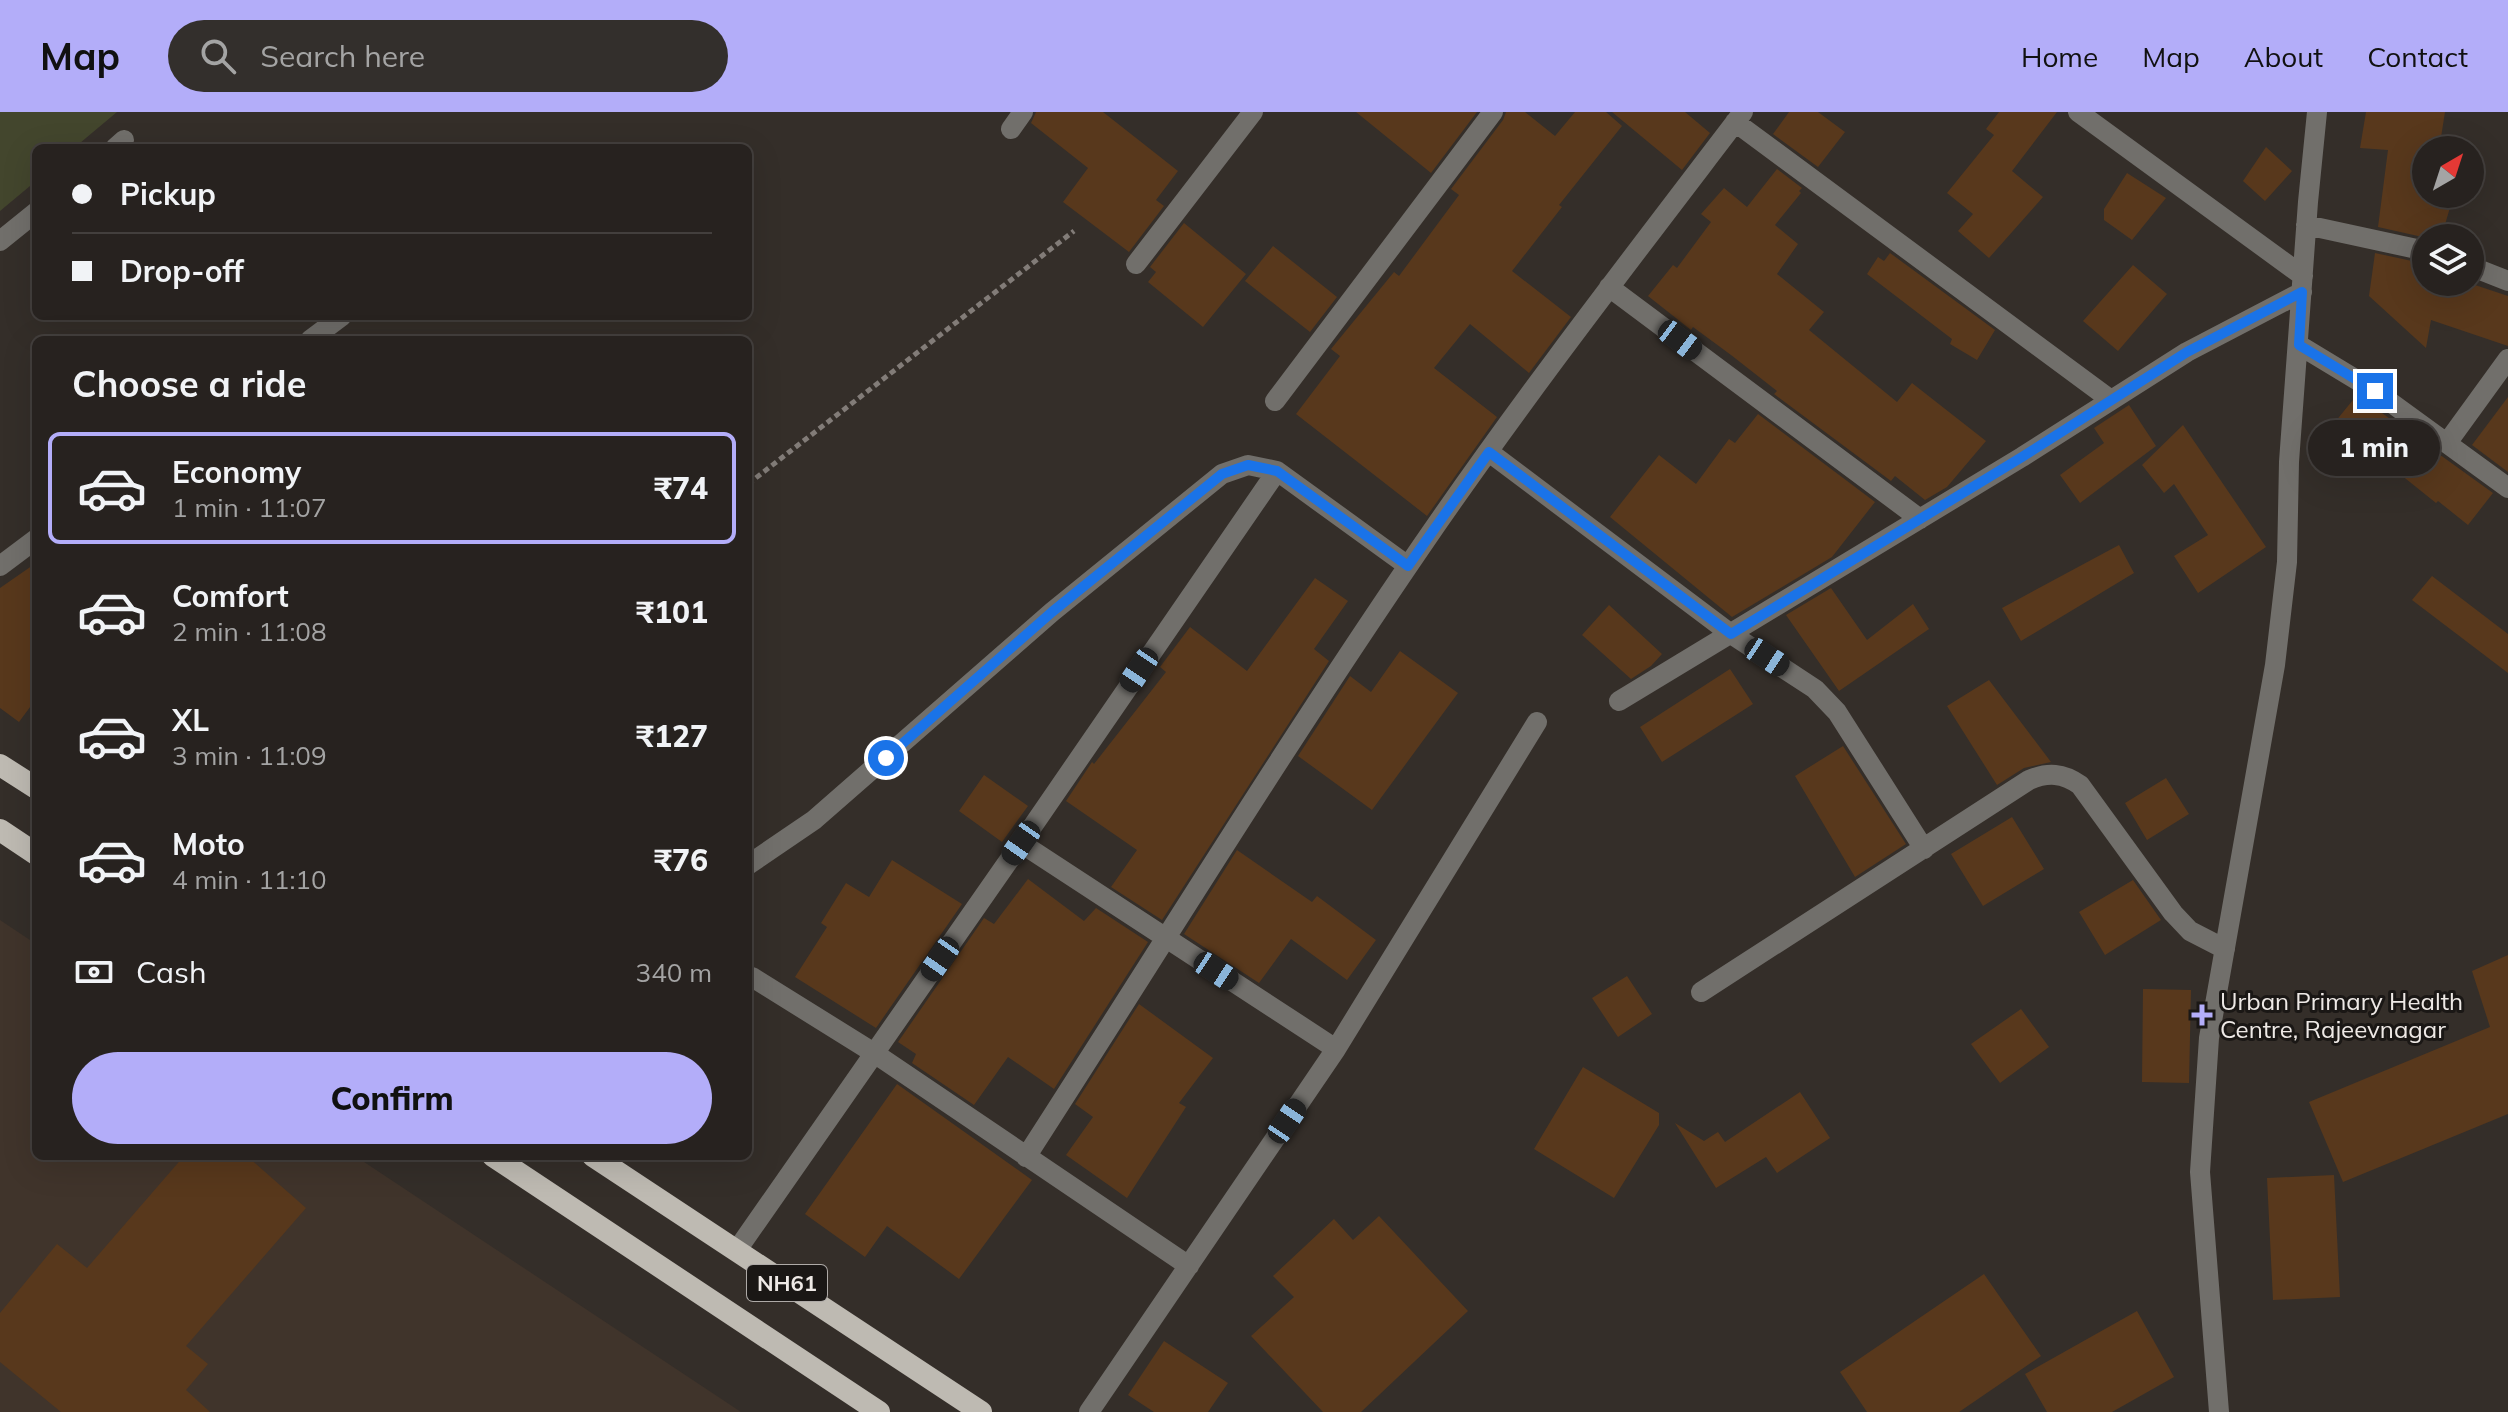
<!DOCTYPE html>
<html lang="en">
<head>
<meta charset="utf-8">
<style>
	:root { --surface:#27221f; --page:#332f2c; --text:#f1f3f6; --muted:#a4a4a4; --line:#433f3d; --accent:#b3adf9 }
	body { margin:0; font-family:Mulish,sans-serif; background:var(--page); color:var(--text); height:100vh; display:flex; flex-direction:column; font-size:30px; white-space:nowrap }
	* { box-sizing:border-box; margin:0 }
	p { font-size:26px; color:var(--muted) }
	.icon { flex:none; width:44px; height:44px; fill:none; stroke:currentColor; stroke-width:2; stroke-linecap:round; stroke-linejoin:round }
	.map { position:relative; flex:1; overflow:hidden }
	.panel { position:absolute; left:32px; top:224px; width:720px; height:824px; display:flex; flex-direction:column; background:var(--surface); border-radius:12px; box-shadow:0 8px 32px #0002,0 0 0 2px var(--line) }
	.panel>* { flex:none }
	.hud { position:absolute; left:32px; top:32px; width:720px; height:176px; border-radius:12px; box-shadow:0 8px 32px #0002,0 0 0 2px var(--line); display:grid; align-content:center; height:176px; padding:0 40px; background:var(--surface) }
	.needle { width:52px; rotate:39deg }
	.buttons { position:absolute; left:2412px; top:24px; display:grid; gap:16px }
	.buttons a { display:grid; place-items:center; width:72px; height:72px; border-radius:50%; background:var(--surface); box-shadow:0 8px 32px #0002,0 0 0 2px var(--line); font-size:40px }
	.end { position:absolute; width:36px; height:36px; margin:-18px; border:10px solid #1a73e8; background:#fff; box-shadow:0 0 0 4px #fff }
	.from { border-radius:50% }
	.bubble { position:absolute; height:56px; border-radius:28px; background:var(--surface); box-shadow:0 8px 32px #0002,0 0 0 2px var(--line); font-size:26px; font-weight:800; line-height:56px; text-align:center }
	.car { position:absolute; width:24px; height:48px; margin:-24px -12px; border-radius:10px; box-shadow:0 0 6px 2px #0007; background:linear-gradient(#222 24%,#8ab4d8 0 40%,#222 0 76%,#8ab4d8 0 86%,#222 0) }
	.hud b { display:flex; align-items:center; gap:28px; height:76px; font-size:30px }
	.hud b+b { border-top:2px solid var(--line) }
	.hud i { width:20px; height:20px; background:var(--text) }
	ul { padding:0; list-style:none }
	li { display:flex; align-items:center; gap:24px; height:112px; margin:0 16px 12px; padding:0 24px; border:4px solid transparent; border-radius:12px }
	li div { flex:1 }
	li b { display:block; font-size:30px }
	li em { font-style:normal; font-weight:800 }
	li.on { border-color:var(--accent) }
	li>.icon { width:72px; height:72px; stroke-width:1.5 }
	h2 { padding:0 40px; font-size:36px; line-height:96px }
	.pay { display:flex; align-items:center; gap:20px; height:88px; padding:0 40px; font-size:30px }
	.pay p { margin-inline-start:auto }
	.action { display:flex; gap:16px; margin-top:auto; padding:16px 40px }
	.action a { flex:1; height:92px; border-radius:48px; background:var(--accent); color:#111; font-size:32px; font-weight:800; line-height:92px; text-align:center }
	header { display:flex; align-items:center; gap:48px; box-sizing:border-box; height:112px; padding:0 40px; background:var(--accent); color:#111 }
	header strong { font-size:38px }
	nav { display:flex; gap:44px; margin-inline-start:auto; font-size:28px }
	.search { width:560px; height:72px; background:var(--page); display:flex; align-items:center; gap:20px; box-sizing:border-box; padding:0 28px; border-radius:44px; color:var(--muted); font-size:30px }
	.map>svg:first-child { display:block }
</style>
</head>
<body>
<header>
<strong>Map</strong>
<div class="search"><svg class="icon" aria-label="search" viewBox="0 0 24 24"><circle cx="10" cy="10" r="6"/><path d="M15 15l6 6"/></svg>Search here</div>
<nav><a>Home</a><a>Map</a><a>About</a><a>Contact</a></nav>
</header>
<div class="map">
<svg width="2508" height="1300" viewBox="0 0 2508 1300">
	<rect width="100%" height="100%" fill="#342e29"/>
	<path fill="#40342b" d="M0,808L36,832V1044H355L741,1300H0Z"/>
	<path fill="#43462d" d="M0,0H117L74,36H36V69L0,99Z"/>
	<path fill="#58381c" d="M1036,0H1103L1178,59L1156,88L1164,94L1129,140L1063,90L1088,56L1031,11Z
		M1356,0H1477L1431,61Z
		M1506,0H1525L1555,24L1575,0H1606L1622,14L1559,93L1562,95L1512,159L1571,205L1529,261L1470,212L1434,256L1497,305L1427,404L1296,302L1340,244L1331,237L1394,160L1399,164L1459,83L1451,77L1503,8Z
		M1612,0H1685L1710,21L1682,58Z
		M1789,0H1818L1845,20L1818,55L1773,22Z
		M1999,0H2057L2012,59L2043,85L1989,146L1958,119L1973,102L1947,81L1994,23L1986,17Z
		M2366,0H2445L2439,38H2426V82H2454L2441,126H2427L2378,115L2388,38L2360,36Z
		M2266,35L2292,59L2265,89L2243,69Z
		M1777,57L1802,76L1799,79L1801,81L1775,113L1798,132L1777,162L1824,200L1809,218L1897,290L1912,271L1986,329L1947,375L1925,388L1895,364L1891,369L1774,282L1777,279L1731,243L1693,215L1691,218L1648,184L1673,153L1677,156L1711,110L1701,102L1724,76L1747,95Z
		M2127,61L2166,86L2132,128L2104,108V97Z
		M1184,111L1246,162L1203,215L1148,170L1156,160L1150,155Z
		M1273,134L1337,185L1310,220L1245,169Z
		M1890,141L1995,218L1977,248L1950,232L1952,227L1867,162L1878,145L1884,149Z
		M2375,141L2426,152V170H2466L2508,184V234L2431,208L2426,236L2369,184Z
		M2133,153L2167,182L2118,239L2083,209Z
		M2357,283L2493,381L2468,413L2438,389L2436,391L2335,310Z
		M2508,285V360L2472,333Z
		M2129,293L2156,334L2080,391L2060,363L2104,331L2094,316Z
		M1758,302L1875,390L1832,445L1732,505L1610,405L1659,343L1696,372L1729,327L1735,331Z
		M2183,313L2266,435L2198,481L2174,444L2208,423L2174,372L2164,381L2142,353Z
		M2119,433L2134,461L2021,529L2002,496Z
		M36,451V587L19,610L0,596V476Z
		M2432,464L2508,522V561L2412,488Z
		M1315,466L1348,489L1314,537L1329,549L1162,808L1111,775L1137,738L1066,689L1092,650L1094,652L1166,560L1160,555L1190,515L1247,559Z
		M1831,476L1867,528L1913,492L1929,517L1839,579L1786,503Z
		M1609,493L1662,542L1651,554L1631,567L1582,523Z
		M1400,539L1458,581L1372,698L1298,644L1350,564L1371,580Z
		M1730,557L1753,592L1662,650L1640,615Z
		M1989,568L2051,650L2024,656L1997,673L1947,594Z
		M1843,634L1906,732L1855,765L1795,664Z
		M984,663L1028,694L1002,730L959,699Z
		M2166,666L2189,702L2147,728L2125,691Z
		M2012,705L2044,757L1983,794L1951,742Z
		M1237,738L1312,790L1317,784L1376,828L1347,868L1291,827L1259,871L1184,822Z
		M892,748L962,792L876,916L795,865L827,815L821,811L846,771L869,785Z
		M1028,767L1084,809L1096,796L1148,830L1054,977L1008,945L974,993L912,951L916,942L898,930L984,806L994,812Z
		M2133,768L2161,808L2105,843L2079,800Z
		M2508,843V1002L2343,1070L2309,990L2490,915L2472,859Z
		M1627,864L1652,902L1618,925L1592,886Z
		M2143,877L2191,878L2189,971L2142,970Z
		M1139,892L1213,946L1179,991L1186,995L1127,1086L1066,1043L1093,1005L1075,992Z
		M2021,897L2049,935L2000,971L1971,932Z
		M1583,955L1659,1001V1013L1614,1086L1534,1037Z
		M897,972L1032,1068L959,1167L887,1114L865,1145L805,1102Z
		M1800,980L1830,1026L1777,1061L1766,1045L1716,1076L1675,1011L1704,1029L1718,1020L1725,1030Z
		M184,1044H247L306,1096L186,1234L208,1252L186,1278L210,1300H61L0,1250V1201L57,1132L87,1156Z
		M2334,1063L2340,1185L2273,1188L2267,1066Z
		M1379,1104L1468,1199L1361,1300H1323L1251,1224L1294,1185L1273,1164L1334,1107L1353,1128Z
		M1984,1162L2041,1244L1959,1300H1867L1840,1260Z
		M2137,1199L2174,1265L2112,1300H2047L2025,1262Z
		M1164,1229L1228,1271L1208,1300H1154L1128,1283Z"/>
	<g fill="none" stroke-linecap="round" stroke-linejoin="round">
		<path stroke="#827c78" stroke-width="5" stroke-dasharray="6 4" stroke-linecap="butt" d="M748,372L1074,119"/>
		<path stroke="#716f6b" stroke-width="20" d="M2078,0L2303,164
			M1735,10L2111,288
			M1011,17L1023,0
			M115,36L124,28
			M2306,113L2426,139
			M0,129L36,100
			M1136,152L1253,0
			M2470,154L2508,169
			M1609,175L1920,407
			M310,228L342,204
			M2299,233L2375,279L2508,376
			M1275,289L1493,0
			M2447,331L2508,247
			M1489,340L1731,522L1815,577L1837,600L1924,737
			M0,454L36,427
			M1619,589L2022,345L2187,240L2302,180
			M1021,731L1336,937L1089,1300
			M748,753L814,708L1052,500L1222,362L1248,353L1277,359L1408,454
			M752,865L874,941L1189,1154
			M1701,880L2029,668C2048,660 2063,661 2080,673L2173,801L2190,819L2225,837
			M1336,937L1537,610
			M1026,1045C1157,842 1284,635 1421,435C1523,286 1634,143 1743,0
			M737,1138L1021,731L1277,359
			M2219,1300L2200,1060L2209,926L2275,553L2287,450L2289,350L2308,90L2317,0"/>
		<path stroke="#bebab2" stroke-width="22" d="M0,653L36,676
			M0,718L36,742
			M493,1044L879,1300
			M593,1044L981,1300"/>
	</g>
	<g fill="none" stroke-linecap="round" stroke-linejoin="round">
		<path stroke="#1a73e8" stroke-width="10" d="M886,646L1052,500L1222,362L1248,353L1277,359L1408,454L1489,340L1731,522L2022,345L2187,240L2302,180L2299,233L2375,279"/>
	</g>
	<path fill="#b3adf9" stroke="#1a1715" stroke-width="3" d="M2198 891h8v8h8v8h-8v8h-8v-8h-8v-8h8z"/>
	<g text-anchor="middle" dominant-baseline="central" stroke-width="6" stroke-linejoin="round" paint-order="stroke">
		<rect fill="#1a1715" stroke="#aeaaa7" stroke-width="2" x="747" y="1153" width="80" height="36" rx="6"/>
		<g font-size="22" font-weight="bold" fill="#eee9e6">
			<text x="787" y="1171">NH61</text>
		</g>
		<g font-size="24" fill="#eee9e6" stroke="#1a1715" text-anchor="start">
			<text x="2220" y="889">Urban Primary Health<tspan x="2220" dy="28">Centre, Rajeevnagar</tspan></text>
		</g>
	</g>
</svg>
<div class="buttons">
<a><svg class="needle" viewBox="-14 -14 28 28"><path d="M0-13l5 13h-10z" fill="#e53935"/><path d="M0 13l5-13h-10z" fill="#a4a4a4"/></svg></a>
<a><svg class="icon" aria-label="layers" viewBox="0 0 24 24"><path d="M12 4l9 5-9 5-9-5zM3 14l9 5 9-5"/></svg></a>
</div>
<i class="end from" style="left:886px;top:646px"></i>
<i class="end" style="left:2375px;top:279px"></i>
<div class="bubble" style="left:2308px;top:308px;width:132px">1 min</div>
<i class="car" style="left:1680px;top:228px;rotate:127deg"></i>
<i class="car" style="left:1767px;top:545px;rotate:123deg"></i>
<i class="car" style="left:1139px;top:558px;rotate:214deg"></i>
<i class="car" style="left:1021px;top:731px;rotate:215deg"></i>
<i class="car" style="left:940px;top:847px;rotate:215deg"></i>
<i class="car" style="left:1216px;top:859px;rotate:123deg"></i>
<i class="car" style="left:1287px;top:1009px;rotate:34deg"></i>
<div class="hud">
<b><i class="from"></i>Pickup</b>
<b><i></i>Drop-off</b>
</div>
<section class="panel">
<h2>Choose a ride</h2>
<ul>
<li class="on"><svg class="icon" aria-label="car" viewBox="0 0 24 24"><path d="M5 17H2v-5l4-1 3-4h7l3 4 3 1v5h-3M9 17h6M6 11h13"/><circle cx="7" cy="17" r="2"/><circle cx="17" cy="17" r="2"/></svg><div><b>Economy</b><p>1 min · 11:07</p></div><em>₹74</em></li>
<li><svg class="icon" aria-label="car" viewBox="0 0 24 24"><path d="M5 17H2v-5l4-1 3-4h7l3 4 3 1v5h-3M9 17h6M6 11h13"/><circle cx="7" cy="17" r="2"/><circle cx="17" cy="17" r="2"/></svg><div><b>Comfort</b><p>2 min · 11:08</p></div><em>₹101</em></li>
<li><svg class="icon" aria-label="car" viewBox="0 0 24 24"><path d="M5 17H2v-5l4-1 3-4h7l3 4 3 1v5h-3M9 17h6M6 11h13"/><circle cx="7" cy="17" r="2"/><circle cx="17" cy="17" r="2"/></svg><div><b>XL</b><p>3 min · 11:09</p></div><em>₹127</em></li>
<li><svg class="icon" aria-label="car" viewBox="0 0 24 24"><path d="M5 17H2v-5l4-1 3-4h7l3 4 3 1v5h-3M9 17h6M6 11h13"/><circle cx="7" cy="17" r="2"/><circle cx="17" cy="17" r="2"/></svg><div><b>Moto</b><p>4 min · 11:10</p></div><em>₹76</em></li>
</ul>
<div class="pay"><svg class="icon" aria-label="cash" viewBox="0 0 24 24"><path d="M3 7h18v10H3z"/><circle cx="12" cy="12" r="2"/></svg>Cash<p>340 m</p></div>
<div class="action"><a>Confirm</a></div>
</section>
</div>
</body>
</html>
